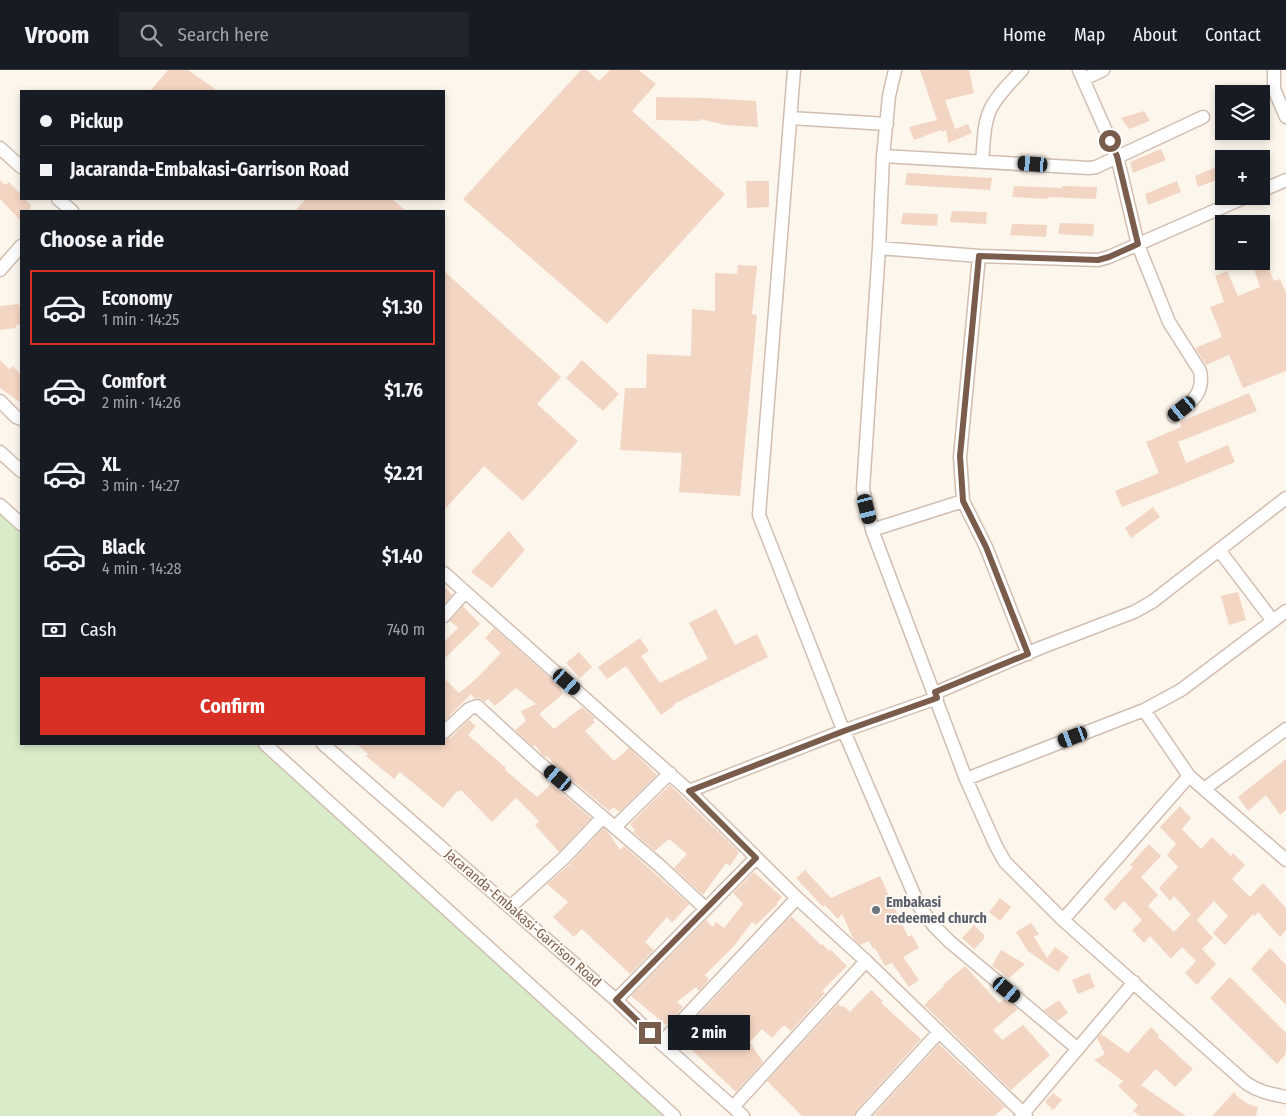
<!DOCTYPE html>
<html lang="en">
<head>
<meta charset="utf-8">
<style>
	:root { --surface:#171b24; --page:#20242c; --text:#f1f3f6; --muted:#9ea1a6; --line:#363941; --accent:#d93025 }
	body { margin:0; font-family:"Fira Sans Condensed",sans-serif; background:var(--page); color:var(--text); height:100vh; display:flex; flex-direction:column; font-size:19px; white-space:nowrap }
	* { box-sizing:border-box; margin:0 }
	p { font-size:16px; color:var(--muted) }
	.icon { flex:none; width:28px; height:28px; fill:none; stroke:currentColor; stroke-width:2; stroke-linecap:round; stroke-linejoin:round }
	.map { position:relative; flex:1; overflow:hidden }
	.sheet { position:absolute; left:20px; top:140px; width:425px; height:535px; display:flex; flex-direction:column; background:var(--surface); border-radius:0px; box-shadow:0 2px 8px #0003 }
	.sheet>* { flex:none }
	.guide { position:absolute; left:20px; top:20px; width:425px; height:110px; border-radius:0px; box-shadow:0 2px 8px #0003; display:grid; align-content:center; height:110px; padding:0 20px; background:var(--surface) }
	.controls { position:absolute; left:1215px; top:15px; display:grid; gap:10px }
	.controls a { display:grid; place-items:center; width:55px; height:55px; border-radius:0px; background:var(--surface); box-shadow:0 2px 8px #0003; font-size:25px }
	.end { position:absolute; width:22px; height:22px; margin:-11px; border:6px solid #7a5c4d; background:#fff; box-shadow:0 0 0 2px #fff }
	.from { border-radius:50% }
	.bubble { position:absolute; height:35px; border-radius:0px; background:var(--surface); box-shadow:0 2px 8px #0003; font-size:16px; font-weight:700; line-height:35px; text-align:center }
	.car { position:absolute; width:15px; height:30px; margin:-15px -8px; border-radius:6px; box-shadow:0 0 4px 1px #0007; background:linear-gradient(#222 24%,#8ab4d8 0 40%,#222 0 76%,#8ab4d8 0 86%,#222 0) }
	.guide b { display:flex; align-items:center; gap:18px; height:48px; font-size:19px }
	.guide b+b { border-top:1px solid var(--line) }
	.guide i { width:12px; height:12px; background:var(--text) }
	ul { padding:0; list-style:none }
	li { display:flex; align-items:center; gap:15px; height:75px; margin:0 10px 8px; padding:0 10px; border:2px solid transparent; border-radius:0px }
	li div { flex:1 }
	li b { display:block; font-size:19px }
	li em { font-style:normal; font-weight:700 }
	li.on { border-color:var(--accent) }
	li>.icon { width:45px; height:45px; stroke-width:1.5 }
	h2 { padding:0 20px; font-size:22px; line-height:60px }
	.pay { display:flex; align-items:center; gap:12px; height:55px; padding:0 20px; font-size:19px }
	.pay p { margin-inline-start:auto }
	.action { display:flex; gap:10px; margin-top:auto; padding:10px 20px }
	.action a { flex:1; height:58px; border-radius:0px; background:var(--accent); color:#fff; font-size:20px; font-weight:700; line-height:58px; text-align:center }
	header { display:flex; align-items:center; gap:30px; box-sizing:border-box; height:70px; padding:0 25px; background:var(--surface); border-bottom:1px solid var(--line) }
	header strong { font-size:24px }
	nav { display:flex; gap:28px; margin-inline-start:auto; font-size:18px }
	.search { width:350px; height:45px; background:var(--page); display:flex; align-items:center; gap:12px; box-sizing:border-box; padding:0 18px; border-radius:0px; color:var(--muted); font-size:19px }
	.map>svg:first-child { display:block }
</style>
</head>
<body>
<header>
<strong>Vroom</strong>
<div class="search"><svg class="icon" aria-label="search" viewBox="0 0 24 24"><circle cx="10" cy="10" r="6"/><path d="M15 15l6 6"/></svg>Search here</div>
<nav><a>Home</a><a>Map</a><a>About</a><a>Contact</a></nav>
</header>
<div class="map">
<svg width="1286" height="1046" viewBox="0 0 1286 1046">
	<rect width="100%" height="100%" fill="#fdf6ec"/>
	<path fill="#d8ecc9" d="M0,441L21,460V674H256L666,1046H0Z"/>
	<path fill="#f3d5c3" d="M168,0H188L218,21H150Z
		M581,0H587L599,11L610,0H639L656,14L632,41L725,124L607,254L463,129Z
		M920,0H969L974,23L945,30L955,59L968,54L972,63L948,73L946,60L942,62L941,60L914,70L909,57L937,50Z
		M656,27L706,28L756,31L758,57L725,55L700,49V51L656,50Z
		M1144,41L1150,51L1129,59L1121,48Z
		M1161,79L1166,90L1133,103L1130,92Z
		M1224,94V107L1198,117L1195,106Z
		M907,103L992,108L990,120L905,115Z
		M0,110L5,115L9,112L21,125V129H25L31,135L29,141H21V151L0,129Z
		M746,111H769V137L747,138Z
		M1177,111L1181,122L1148,135L1145,124Z
		M1014,116L1062,118V116L1097,117L1096,129L1048,127L1047,129L1012,127Z
		M306,129H392L406,141H295Z
		M952,141L987,142L986,154L950,152Z
		M903,143L938,144L937,156L901,154Z
		M1060,153L1094,154L1093,166L1058,164Z
		M1012,154L1047,155L1046,167L1010,165Z
		M1251,191H1266L1274,211L1280,209L1286,223V301L1243,318L1229,285L1206,295L1195,278L1222,267L1210,237L1224,232L1215,206L1227,201L1238,226L1260,217Z
		M738,195L757,196L752,244L757,245L740,426L679,422L682,383L620,380L625,318H646L647,284L691,286L692,239L715,241V203L737,204Z
		M444,201L561,307L537,334L578,371L523,431L484,396L444,440Z
		M18,234L21,238V254L16,255V258L0,260V236Z
		M0,290L9,299L13,296L21,305V333L0,318Z
		M582,290L619,324L603,341L566,308Z
		M1249,323L1257,341L1178,372L1186,393L1228,375L1235,392L1182,414L1122,437L1115,421L1159,403L1146,372L1181,357L1180,352Z
		M1153,437L1160,447L1131,468L1125,458Z
		M509,461L525,480L492,518L471,502Z
		M444,516L452,525L445,533L444,532Z
		M1238,522L1246,550L1229,555L1221,526Z
		M463,536L480,554L444,589V572L458,558L450,551Z
		M716,539L735,575L757,564L768,587L674,634L675,635L661,645L626,596L607,609L598,597L640,568L649,581L641,586L660,613L708,589L689,553Z
		M494,558L559,616L563,624L539,644L554,659L582,637L595,648L593,650L595,652L585,661L614,691L629,678L657,705L619,742L614,737L609,741L608,740L558,698L547,686L545,687L542,685L535,675L533,677L515,660L526,651L521,641L536,634L516,618L495,636L488,629L485,632L479,628H474L471,624L444,651V608L459,623L476,609L501,583L485,568Z
		M579,582L592,597L580,608L566,593Z
		M469,650L476,656L468,665L506,698L505,700L537,727L551,714L591,748L559,782L535,755L539,751L516,728L492,752L461,720L458,722L457,721L443,738L400,702L394,709L366,686L368,684L357,674H444V670L450,668Z
		M1286,689V740L1280,745L1266,725L1248,741L1238,727Z
		M670,715L739,782L730,796L726,793L703,825L674,798L687,784L669,769L655,781L633,762L635,760L630,754Z
		M1180,736L1191,748L1182,759L1201,779L1212,767L1231,786L1233,783L1245,795L1232,809L1250,827L1263,813L1286,838V860L1280,867L1258,842L1255,846L1253,844L1225,875L1213,863L1228,846L1214,831L1197,850L1213,868L1202,879L1216,894L1197,915L1185,903L1196,891L1182,877L1171,889L1150,866L1144,873L1132,860L1142,850L1124,831L1115,841L1104,829L1133,797L1130,795L1149,774L1161,786L1141,807L1158,825L1148,836L1174,862L1191,844L1195,849L1174,826L1170,831L1159,818L1178,797L1167,785L1176,774L1160,757Z
		M603,758L608,762L620,780L624,776L689,834L672,853L667,847L645,872L654,880L630,904L582,859L574,867L553,847L568,832L547,814L570,794Z
		M805,800L831,828L880,806L908,867L912,865L919,878L903,887L919,910L909,917L892,893L885,896L875,878L873,879L869,871L860,875L853,868L842,844L838,849L825,835L823,837L796,808Z
		M754,802L782,827L777,833L778,834L756,855L752,852L734,876L705,905L709,909L699,921L696,917L677,932L683,937L666,955L631,926L706,850L713,857L716,852L724,858L743,834L733,823Z
		M1000,828L1011,837L1000,851L989,842Z
		M791,846L821,875L822,874L829,881L830,879L847,896L822,921L825,923L791,961L784,955L772,968L762,959L750,972L763,992L736,1022L678,967Z
		M1031,853L1039,864L1034,867L1047,888L1055,877L1069,887L1058,902L1028,881L1016,862Z
		M974,855L984,865V869L974,879L962,868Z
		M1270,878L1286,895V935L1251,899Z
		M1001,880L1025,894L1009,908L992,896Z
		M965,896L999,933L1005,929L1018,939L993,960L1002,970L1023,955L1050,985L1011,1020L924,935L944,916L943,915Z
		M1089,903L1095,917L1078,924L1072,910Z
		M1230,907L1286,963V984L1277,994L1210,928Z
		M871,920L883,931L881,933L921,969L856,1041L854,1046H802L767,1011L838,934L842,937L844,936L850,942Z
		M1059,930L1068,943L1057,951L1044,940Z
		M1151,957L1159,965L1158,967L1193,999L1175,1017L1156,999L1141,1015L1186,1046H1140L1133,1041L1138,1035L1118,1016L1123,1011L1094,990L1105,984L1097,968L1101,964L1128,983Z
		M939,974L1005,1037L994,1046H873Z
		M1234,1022L1239,1028L1250,1035L1258,1037L1256,1046H1212Z
		M1053,1023L1062,1030L1053,1040L1045,1032Z"/>
	<g fill="none" stroke-linecap="round" stroke-linejoin="round">
		<g stroke="#d1beb0" stroke-width="15">
			<path id="minor" d="M794,0L759,445L840,652L919,836L934,856L950,872L1078,979
				M895,0L889,26L883,86L879,178L863,419L872,460L966,709L996,776L1005,792L1063,850L1246,1013C1259,1022 1271,1024 1286,1027
				M1079,0L1117,86L1138,175L1169,252L1200,301C1205,324 1190,333 1174,346
				M1274,0V19L1286,47
				M1084,9L1103,0
				M790,48L887,54
				M0,78L21,97
				M883,86L1089,98L1096,97L1203,47
				M982,91C984,74 983,55 990,40C997,25 1011,12 1022,0
				M1261,121L1286,110
				M58,129L72,141
				M879,178L979,186L1098,190L1109,187L1248,126
				M979,186L960,387L963,431L986,477L1028,584
				M0,200L21,176
				M0,331L16,347L21,349
				M0,382L21,401
				M0,435L21,454
				M872,460L963,431
				M1219,480L1273,551
				M444,503L689,721L797,828L866,891L1026,1046
				M444,546L465,522
				M935,623L1040,578L1134,542L1152,532L1286,428
				M1144,640L1189,706L1286,790
				M444,662L469,639L477,636L536,690L660,796L706,839
				M265,674L674,1046
				M323,674L616,930L661,973L743,1046
				M966,709L1144,640L1181,620L1286,541
				M1204,719L1286,659
				M689,721L843,661L937,628
				M615,757L670,703
				M510,837L564,788L603,747
				M1063,850L1189,706
				M616,930L756,788
				M661,973L797,828
				M733,1037L866,891
				M862,1046L939,962
				M1021,1046L1134,912"/>
		</g>
		<use href="#minor" stroke="#fff" stroke-width="12"/>
	</g>
	<g fill="none" stroke-linecap="round" stroke-linejoin="round">
		<path stroke="#7a5c4d" stroke-width="6" d="M650,963L616,930L756,788L689,721L844,661L937,628L935,622L1028,584L986,477L963,431L960,386L979,186L1098,190L1109,187L1138,174L1117,86L1110,71"/>
	</g>
	<circle fill="#6b7280" stroke="#fffaf3" stroke-width="2" cx="876" cy="840" r="5"/>
	<g text-anchor="middle" dominant-baseline="central" stroke-width="4" stroke-linejoin="round" paint-order="stroke">
		<g font-size="14" font-weight="bold" fill="#5b616d" stroke="#fffaf3" text-anchor="start">
			<text x="886" y="832">Embakasi<tspan x="886" dy="16">redeemed church</tspan></text>
		</g>
		<g font-size="14" fill="#7a5c4d" stroke="#fffaf3">
			<text transform="translate(523 848) rotate(41)">Jacaranda-Embakasi-Garrison Road</text>
		</g>
	</g>
</svg>
<div class="controls">
<a><svg class="icon" aria-label="layers" viewBox="0 0 24 24"><path d="M12 4l9 5-9 5-9-5zM3 14l9 5 9-5"/></svg></a>
<a>+</a>
<a>−</a>
</div>
<i class="end from" style="left:1110px;top:71px"></i>
<i class="end" style="left:650px;top:963px"></i>
<div class="bubble" style="left:668px;top:945px;width:82px">2 min</div>
<i class="car" style="left:1033px;top:94px;rotate:274deg"></i>
<i class="car" style="left:1182px;top:339px;rotate:231deg"></i>
<i class="car" style="left:867px;top:439px;rotate:166deg"></i>
<i class="car" style="left:567px;top:612px;rotate:131deg"></i>
<i class="car" style="left:1073px;top:667px;rotate:249deg"></i>
<i class="car" style="left:558px;top:708px;rotate:310deg"></i>
<i class="car" style="left:1007px;top:920px;rotate:130deg"></i>
<div class="guide">
<b><i class="from"></i>Pickup</b>
<b><i></i>Jacaranda-Embakasi-Garrison Road</b>
</div>
<section class="sheet">
<h2>Choose a ride</h2>
<ul>
<li class="on"><svg class="icon" aria-label="car" viewBox="0 0 24 24"><path d="M5 17H2v-5l4-1 3-4h7l3 4 3 1v5h-3M9 17h6M6 11h13"/><circle cx="7" cy="17" r="2"/><circle cx="17" cy="17" r="2"/></svg><div><b>Economy</b><p>1 min · 14:25</p></div><em>$1.30</em></li>
<li><svg class="icon" aria-label="car" viewBox="0 0 24 24"><path d="M5 17H2v-5l4-1 3-4h7l3 4 3 1v5h-3M9 17h6M6 11h13"/><circle cx="7" cy="17" r="2"/><circle cx="17" cy="17" r="2"/></svg><div><b>Comfort</b><p>2 min · 14:26</p></div><em>$1.76</em></li>
<li><svg class="icon" aria-label="car" viewBox="0 0 24 24"><path d="M5 17H2v-5l4-1 3-4h7l3 4 3 1v5h-3M9 17h6M6 11h13"/><circle cx="7" cy="17" r="2"/><circle cx="17" cy="17" r="2"/></svg><div><b>XL</b><p>3 min · 14:27</p></div><em>$2.21</em></li>
<li><svg class="icon" aria-label="car" viewBox="0 0 24 24"><path d="M5 17H2v-5l4-1 3-4h7l3 4 3 1v5h-3M9 17h6M6 11h13"/><circle cx="7" cy="17" r="2"/><circle cx="17" cy="17" r="2"/></svg><div><b>Black</b><p>4 min · 14:28</p></div><em>$1.40</em></li>
</ul>
<div class="pay"><svg class="icon" aria-label="cash" viewBox="0 0 24 24"><path d="M3 7h18v10H3z"/><circle cx="12" cy="12" r="2"/></svg>Cash<p>740 m</p></div>
<div class="action"><a>Confirm</a></div>
</section>
</div>
</body>
</html>
